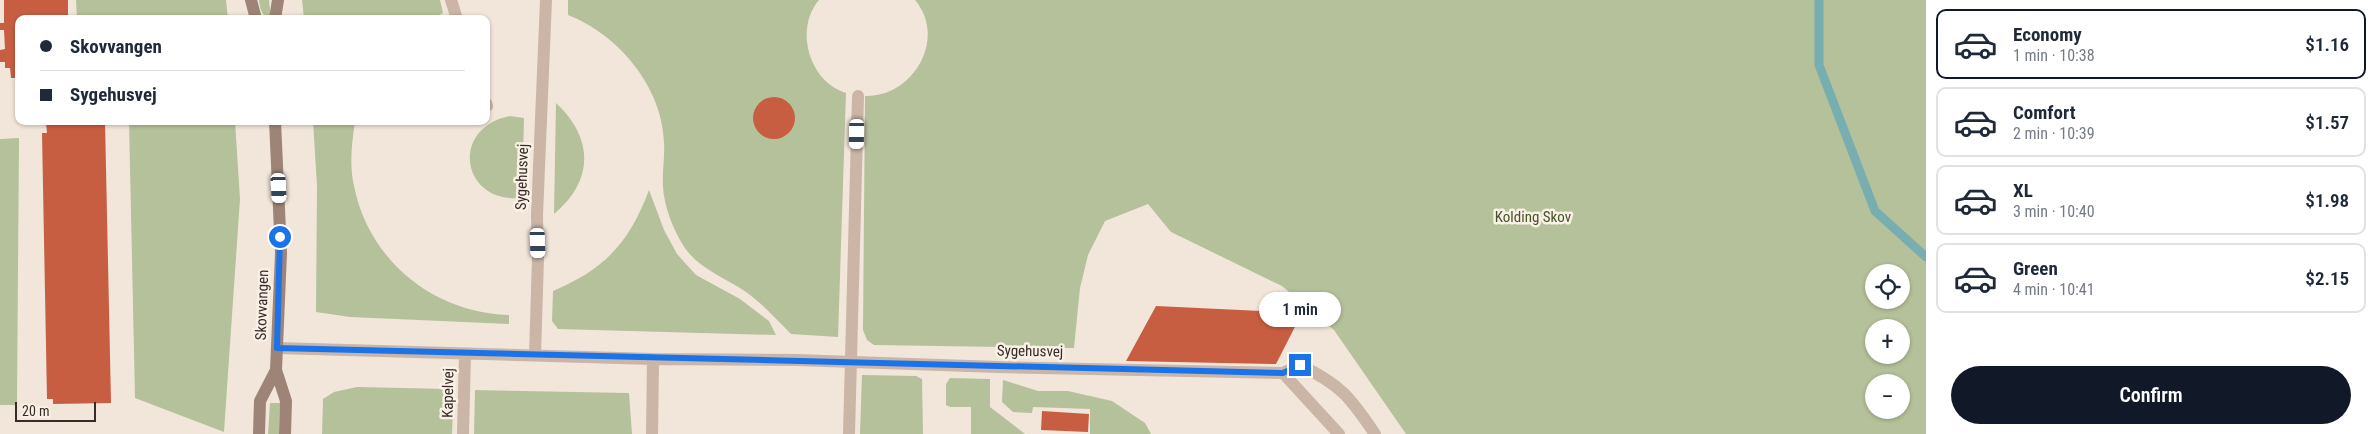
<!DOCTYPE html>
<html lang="en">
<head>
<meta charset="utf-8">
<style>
	:root { --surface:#fff; --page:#f6f6f7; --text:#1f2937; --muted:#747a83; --line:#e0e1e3; --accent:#111827 }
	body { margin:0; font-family:"Roboto Condensed",sans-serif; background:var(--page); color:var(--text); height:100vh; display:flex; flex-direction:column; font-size:19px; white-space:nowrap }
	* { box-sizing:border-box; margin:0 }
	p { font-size:16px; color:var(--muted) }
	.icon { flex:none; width:28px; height:28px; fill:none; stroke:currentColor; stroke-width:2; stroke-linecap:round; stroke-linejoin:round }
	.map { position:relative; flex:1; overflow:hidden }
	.details { display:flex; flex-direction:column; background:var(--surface); width:450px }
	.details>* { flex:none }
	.banner { position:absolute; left:15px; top:15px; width:475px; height:110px; border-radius:10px; box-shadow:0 1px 4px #0004; display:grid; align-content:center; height:110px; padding:0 25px; background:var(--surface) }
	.fabs { position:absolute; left:1865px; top:264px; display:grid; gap:10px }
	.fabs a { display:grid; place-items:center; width:45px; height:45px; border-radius:50%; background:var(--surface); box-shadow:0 1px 4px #0004; font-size:25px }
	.scale { position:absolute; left:15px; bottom:12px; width:81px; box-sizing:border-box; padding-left:5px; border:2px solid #362b27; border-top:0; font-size:14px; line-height:18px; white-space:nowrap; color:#362b27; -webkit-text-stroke:4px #f9f0e6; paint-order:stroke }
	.end { position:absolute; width:22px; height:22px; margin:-11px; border:6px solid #1a73e8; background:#fff; box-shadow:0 0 0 2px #fff }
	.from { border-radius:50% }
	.bubble { position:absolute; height:35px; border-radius:18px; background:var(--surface); box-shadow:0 1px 4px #0004; font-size:16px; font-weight:600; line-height:35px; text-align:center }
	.car { position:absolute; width:15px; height:30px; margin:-15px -8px; border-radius:6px; box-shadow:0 0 4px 1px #0007; background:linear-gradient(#fff 24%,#345 0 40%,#fff 0 76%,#345 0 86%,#fff 0) }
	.banner b { display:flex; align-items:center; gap:18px; height:48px; font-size:19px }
	.banner b+b { border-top:1px solid var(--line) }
	.banner i { width:12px; height:12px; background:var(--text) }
	ul { padding:9px 0 0; list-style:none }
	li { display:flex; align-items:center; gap:15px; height:70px; margin:0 10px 8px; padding:0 15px; border:2px solid var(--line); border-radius:10px }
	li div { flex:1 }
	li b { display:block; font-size:19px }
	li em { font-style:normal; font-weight:600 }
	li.active { border-color:var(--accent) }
	li>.icon { width:45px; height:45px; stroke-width:1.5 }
	.action { display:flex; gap:10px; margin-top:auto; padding:10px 25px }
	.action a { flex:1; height:58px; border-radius:30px; background:var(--accent); color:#fff; font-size:20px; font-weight:600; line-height:58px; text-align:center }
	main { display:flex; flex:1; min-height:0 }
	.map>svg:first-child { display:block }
</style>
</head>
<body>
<main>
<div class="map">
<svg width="1926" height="434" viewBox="0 0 1926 434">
	<rect width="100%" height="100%" fill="#f2e6da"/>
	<path fill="#b5c19a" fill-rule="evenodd" d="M76,0H226L228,19H77Z
		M259,0H269L271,19C262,17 260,9 259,0Z
		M302,0H440L443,13L432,19H304Z
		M568,0H819C794,29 809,82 846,93L838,337L791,334C776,319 763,304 746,292C724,277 697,268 683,245C673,229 664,206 663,187C662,172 665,157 664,142C662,87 619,35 568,15Z
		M915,0H1926V434H1406L1334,330L1282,286L1171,232L1148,204L1105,221L1088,255L1080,288L1074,348L874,345L867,340L863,330L865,96C912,98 948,39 915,0ZM1874,272H1901V300H1874ZM1874,328H1901V355H1874ZM1874,382H1901V410H1874Z
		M556,103C594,138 594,181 554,214Z
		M510,116L524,118L522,198C461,204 449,128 510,116Z
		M129,121H235L240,199L224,432L135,398Z
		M313,121H355C352,143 349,164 354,186C369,261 434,313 509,315V324L350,317L316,312L317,186Z
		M19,138L17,405H0V139Z
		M649,190L664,230L677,254L696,275L740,299L769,321L776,335L558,329L552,321L553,291C605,269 629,243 649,190Z
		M862,375L916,376L922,379L923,434H860Z
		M950,378L990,379V407L1025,434H971V407H950L946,405V384Z
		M1003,380L1038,391H1068L1112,401L1145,423L1151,434H1090V409L1033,407L1032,413L1013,412L1002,402Z
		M357,387L448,389L449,408H453L452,434H322L323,399L334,392Z
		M475,390L629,393L632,434H474Z
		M270,403H280L279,434H268Z"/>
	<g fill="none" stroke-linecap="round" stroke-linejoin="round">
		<path stroke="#78aeaf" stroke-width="9" d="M1819,0V65L1875,211L1926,257"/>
	</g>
	<path fill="#c75e42" d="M4,0H68V19H19V78H11L10,68H5V62H0V50L5,49L4,30H0V23H4Z
		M753 118a21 21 0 1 1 42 0a21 21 0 1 1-42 0Z
		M105,121L111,403L53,404V399H47L42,133H47L46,123Z
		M1156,306L1302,313L1276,364L1126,361Z
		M1042,411L1089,414L1088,432L1041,430Z"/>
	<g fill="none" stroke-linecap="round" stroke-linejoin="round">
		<path stroke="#cab5a6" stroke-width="12" d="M451,0L457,19
			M486,103L487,106
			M277,348L653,359L796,360L998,367L1283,373L1300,365C1341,385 1350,397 1375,434
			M535,355L538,258L537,215L546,0
			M1283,373L1339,434
			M463,434L465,354
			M652,434L653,359
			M849,434L858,96"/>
		<path stroke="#9d8477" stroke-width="12" d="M251,0L256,19
			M275,19L278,0
			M275,121L281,253L276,370L286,401L285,434
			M259,434L260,401L276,370"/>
	</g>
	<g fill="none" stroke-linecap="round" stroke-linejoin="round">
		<path stroke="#1a73e8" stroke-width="6" d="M280,237L277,348C612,357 948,364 1283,373L1300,365"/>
	</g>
	<g text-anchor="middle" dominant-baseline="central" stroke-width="5" stroke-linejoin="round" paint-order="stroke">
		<g font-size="15" fill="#362b27" stroke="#f9f0e6">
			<text transform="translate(522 177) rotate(-88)">Sygehusvej</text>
			<text transform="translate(262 305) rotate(-88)">Skovvangen</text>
			<text transform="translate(1030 351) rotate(1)">Sygehusvej</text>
			<text transform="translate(448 393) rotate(-89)">Kapelvej</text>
		</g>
		<g font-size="15" fill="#46542a" stroke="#f9f0e6">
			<text x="1533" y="217">Kolding Skov</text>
		</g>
	</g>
</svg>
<div class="fabs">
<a><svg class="icon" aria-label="locate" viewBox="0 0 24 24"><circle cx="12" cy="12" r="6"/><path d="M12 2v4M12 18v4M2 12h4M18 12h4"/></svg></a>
<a>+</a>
<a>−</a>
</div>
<div class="scale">20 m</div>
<i class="end from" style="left:280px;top:237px"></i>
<i class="end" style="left:1300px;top:365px"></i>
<div class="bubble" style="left:1259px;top:292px;width:82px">1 min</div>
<i class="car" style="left:857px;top:134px;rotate:181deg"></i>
<i class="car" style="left:279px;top:188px;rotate:177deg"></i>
<i class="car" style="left:538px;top:243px;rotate:178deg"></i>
<div class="banner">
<b><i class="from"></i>Skovvangen</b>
<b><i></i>Sygehusvej</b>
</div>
</div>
<section class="details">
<ul>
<li class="active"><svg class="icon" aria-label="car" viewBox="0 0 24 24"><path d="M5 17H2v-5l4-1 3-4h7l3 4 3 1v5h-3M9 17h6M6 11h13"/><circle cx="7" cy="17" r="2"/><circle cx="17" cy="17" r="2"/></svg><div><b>Economy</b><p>1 min · 10:38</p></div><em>$1.16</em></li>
<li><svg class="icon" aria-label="car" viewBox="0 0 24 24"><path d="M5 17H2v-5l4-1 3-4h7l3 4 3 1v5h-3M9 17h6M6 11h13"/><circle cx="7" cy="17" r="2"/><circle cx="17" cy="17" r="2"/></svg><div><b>Comfort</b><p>2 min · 10:39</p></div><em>$1.57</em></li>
<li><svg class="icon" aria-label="car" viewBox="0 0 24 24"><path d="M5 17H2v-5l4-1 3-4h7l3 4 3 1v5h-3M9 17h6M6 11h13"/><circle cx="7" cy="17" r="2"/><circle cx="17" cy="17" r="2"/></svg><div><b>XL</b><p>3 min · 10:40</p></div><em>$1.98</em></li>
<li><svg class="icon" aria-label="car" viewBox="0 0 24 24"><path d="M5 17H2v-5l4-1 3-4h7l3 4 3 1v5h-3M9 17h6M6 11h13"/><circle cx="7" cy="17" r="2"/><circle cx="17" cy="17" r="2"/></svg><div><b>Green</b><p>4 min · 10:41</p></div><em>$2.15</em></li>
</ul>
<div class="action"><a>Confirm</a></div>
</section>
</main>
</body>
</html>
